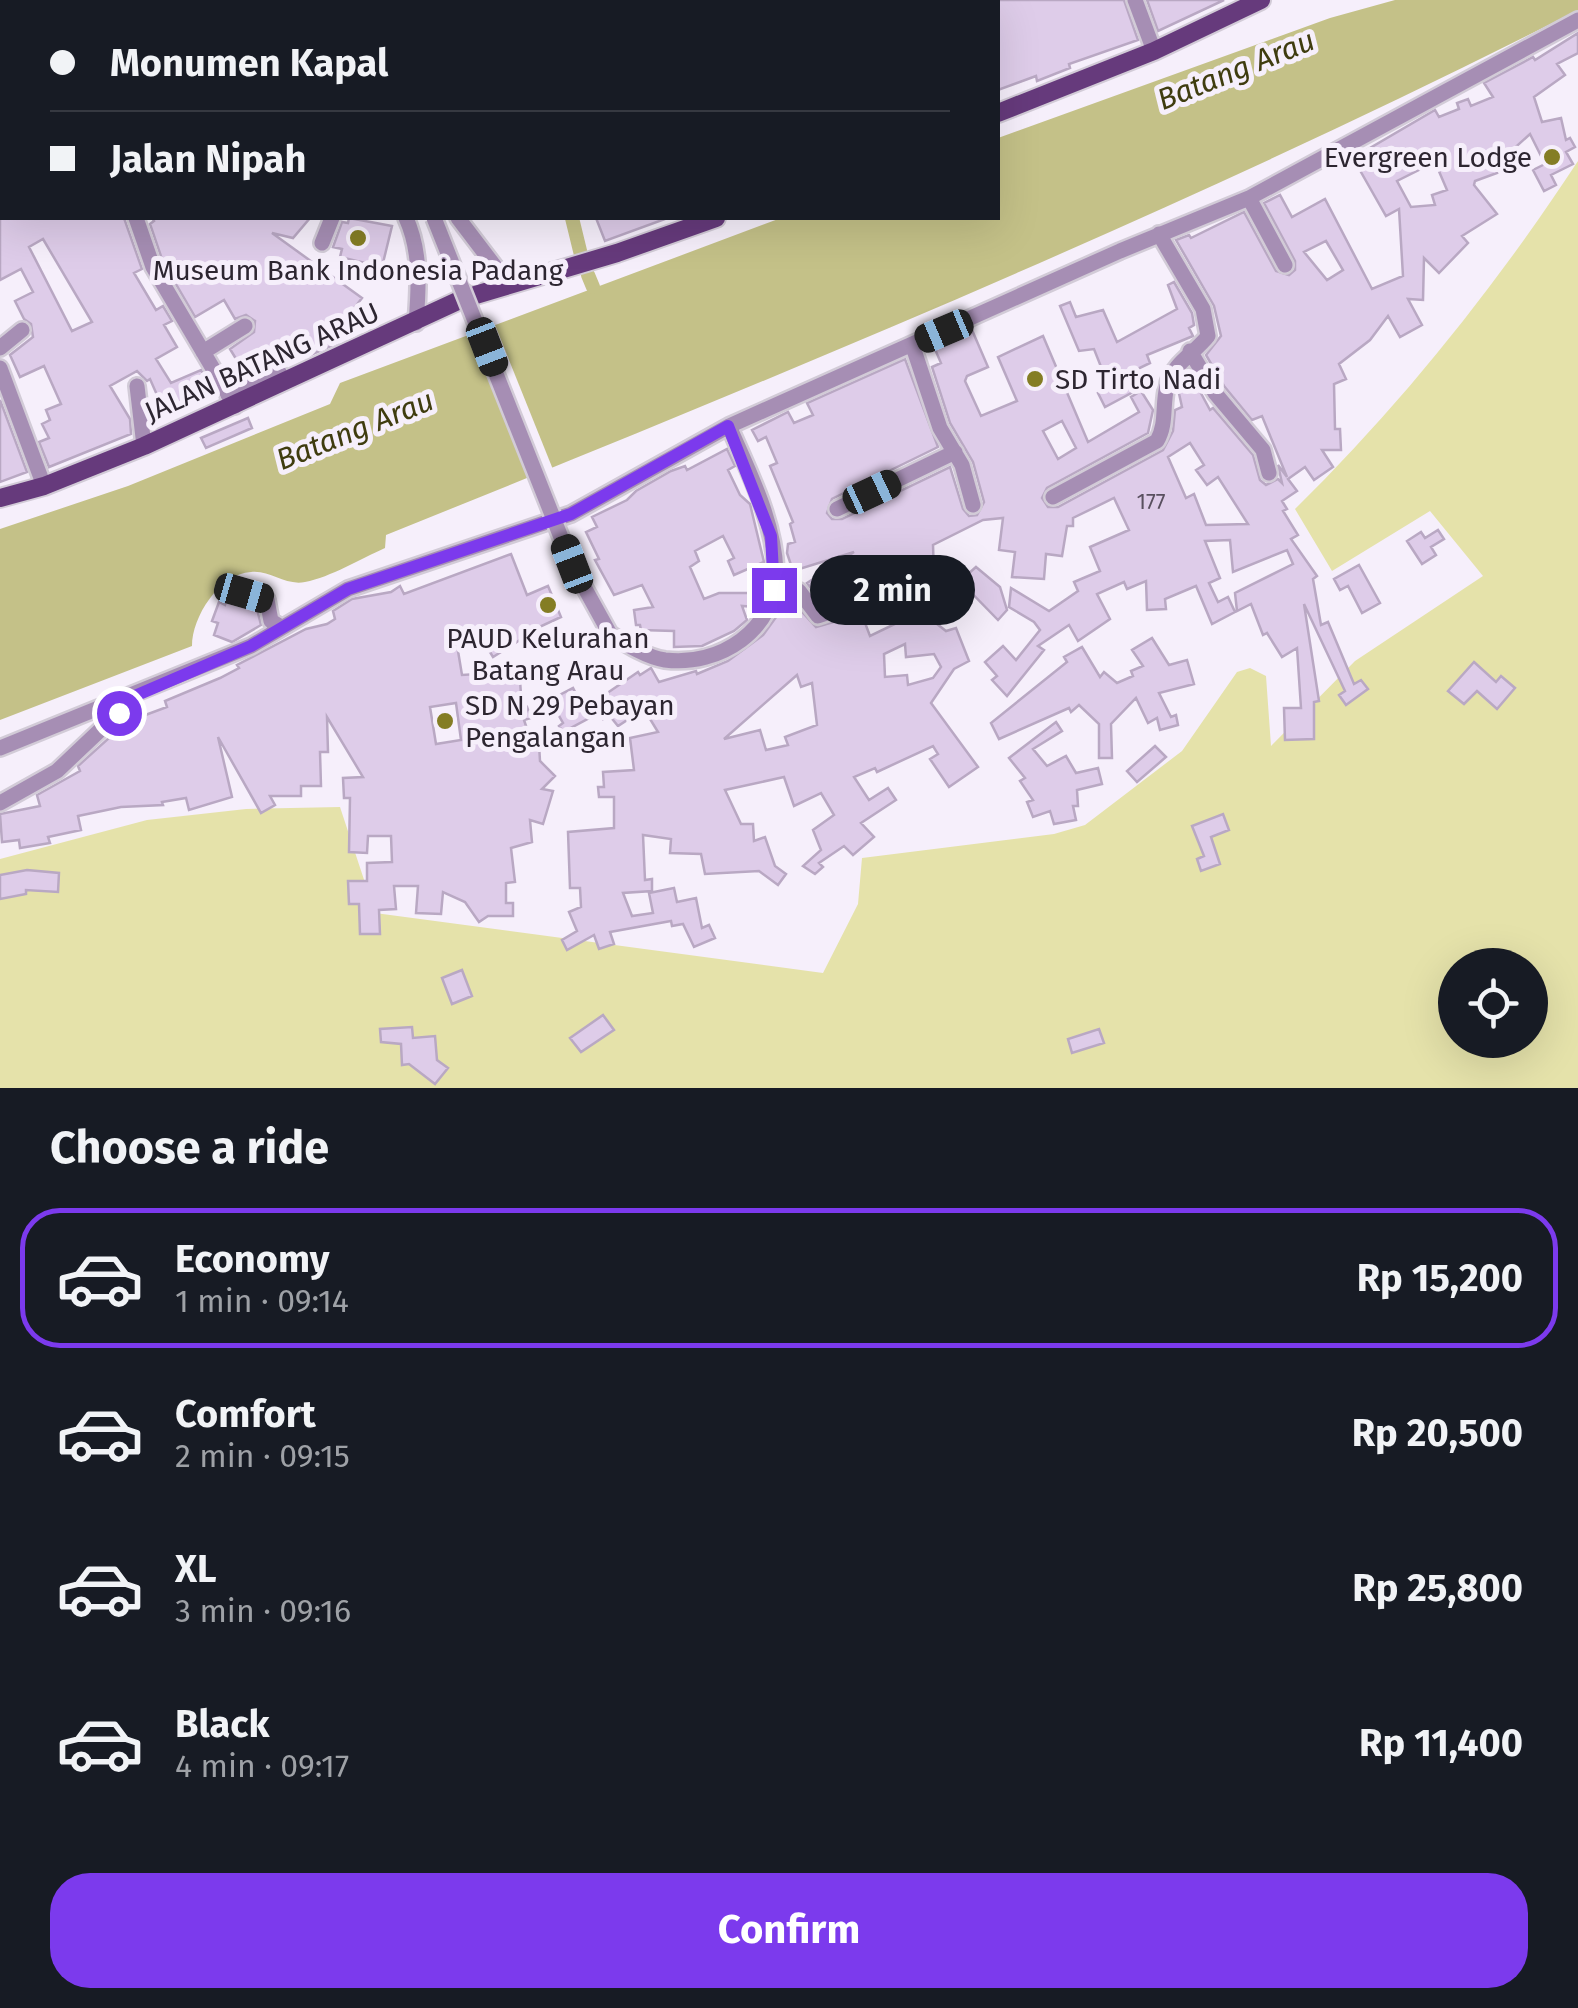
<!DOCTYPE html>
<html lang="en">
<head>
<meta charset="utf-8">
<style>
	:root { --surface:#171b24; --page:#20242c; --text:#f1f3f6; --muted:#9ea1a6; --line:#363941; --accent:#7c3aed }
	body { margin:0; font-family:"Fira Sans",sans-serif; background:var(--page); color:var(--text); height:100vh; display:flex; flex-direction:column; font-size:38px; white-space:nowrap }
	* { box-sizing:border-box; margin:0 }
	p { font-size:32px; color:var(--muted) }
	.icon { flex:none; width:55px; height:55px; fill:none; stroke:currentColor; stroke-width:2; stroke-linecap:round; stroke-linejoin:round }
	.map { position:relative; height:1088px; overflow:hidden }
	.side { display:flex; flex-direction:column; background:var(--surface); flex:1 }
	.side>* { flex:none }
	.guide { position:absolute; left:0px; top:0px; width:1000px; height:220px; box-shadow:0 10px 40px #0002; display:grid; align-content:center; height:220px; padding:0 50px; background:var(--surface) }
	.buttons { position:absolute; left:1438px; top:948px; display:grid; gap:20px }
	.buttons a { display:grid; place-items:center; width:110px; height:110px; border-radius:50%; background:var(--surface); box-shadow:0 10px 40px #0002; font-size:50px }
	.end { position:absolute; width:45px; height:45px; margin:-22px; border:12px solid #7c3aed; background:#fff; box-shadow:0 0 0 5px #fff }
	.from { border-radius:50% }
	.bubble { position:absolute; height:70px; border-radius:35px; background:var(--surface); box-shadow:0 10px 40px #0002; font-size:32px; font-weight:700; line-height:70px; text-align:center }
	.car { position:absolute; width:30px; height:60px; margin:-30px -15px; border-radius:12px; box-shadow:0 0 8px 2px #0007; background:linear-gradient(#222 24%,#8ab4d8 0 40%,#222 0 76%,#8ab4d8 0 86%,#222 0) }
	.guide b { display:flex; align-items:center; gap:35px; height:95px; font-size:38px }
	.guide b+b { border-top:2px solid var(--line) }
	.guide i { width:25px; height:25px; background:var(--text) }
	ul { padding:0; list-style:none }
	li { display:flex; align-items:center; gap:30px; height:140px; margin:0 20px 15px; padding:0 30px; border:5px solid transparent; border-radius:40px }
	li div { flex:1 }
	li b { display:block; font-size:38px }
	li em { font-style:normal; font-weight:700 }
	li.selected { border-color:var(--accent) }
	li>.icon { width:90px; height:90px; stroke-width:1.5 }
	h2 { padding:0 50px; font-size:45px; line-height:120px }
	.action { display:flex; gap:20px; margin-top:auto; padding:20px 50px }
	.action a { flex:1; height:115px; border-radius:40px; background:var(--accent); color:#fff; font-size:40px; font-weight:700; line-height:115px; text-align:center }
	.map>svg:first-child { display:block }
</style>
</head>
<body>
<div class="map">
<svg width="1578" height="1088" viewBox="0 0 1578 1088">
	<rect width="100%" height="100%" fill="#f6effb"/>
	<path fill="#e5e2aa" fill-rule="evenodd" d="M1578,161V1088H0V859L147,820L246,809L340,807L375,913L823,973L858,904L862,858L1054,834L1085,825L1182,751L1237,672L1250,668L1266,676L1271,746L1355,661L1483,576L1430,511L1332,571L1295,509C1401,405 1496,286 1578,161ZM1455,965H1530V1040H1455Z"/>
	<path fill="#c4c188" d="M1395,0H1578V10C1191,207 788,373 386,535L385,548C360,559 331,577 305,582C285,586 271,570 251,572C219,574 192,617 192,646L0,720V529L128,486L330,404L340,383L781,218H998V138L1330,18Z"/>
	<path fill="#f6effb" d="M493,320L554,472L534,481L473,327Z"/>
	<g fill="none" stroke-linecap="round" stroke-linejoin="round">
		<path stroke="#c4c188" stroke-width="4" d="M773,2L785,0"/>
		<path stroke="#c4c188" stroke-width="14" d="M541,0L544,2
			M572,218L581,255
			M588,275L593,287"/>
	</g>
	<path fill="#decce9" stroke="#b9a8c3" stroke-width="2.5" fill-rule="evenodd" d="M998,0H1124L1138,40L1069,64L1070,68L1037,81L1036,76L998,90Z
		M1147,0H1224L1158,31Z
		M1578,33V53L1557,64L1565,75L1534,97L1542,122L1561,118L1566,140L1570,138L1575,147L1566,152L1573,164L1551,175L1556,185L1544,191L1533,170L1545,164L1530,134L1508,154L1492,160L1497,173L1475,181L1474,185L1497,214L1462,236L1468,243L1439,273L1424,258L1423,300L1408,299L1422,325L1400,337L1388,316L1370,340L1339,364L1346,379L1334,384L1335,429H1340L1341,450H1322L1333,467L1314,480L1305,467L1288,479L1297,491L1282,501L1287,509L1283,511L1298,535L1291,539L1317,576L1313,579L1321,625L1328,622L1354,684L1361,680L1368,689L1346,705L1339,695L1345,691L1304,604L1319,701L1314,702V739L1285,740L1284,708H1301L1297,648L1282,657L1267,633L1263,635L1251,604L1237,611L1235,593L1293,564L1287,550L1233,572L1230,540L1205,541L1220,578L1209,583L1218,602L1228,597L1235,612L1212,624L1196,586L1165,599L1166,609L1147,610L1146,581L1127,589L1124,582L1097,594L1110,619L1078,641L1069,625L1038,646L1044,650L1007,696L992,680L997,676L985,662L1003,646L1016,660L1040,630L1034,622L1009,607L1011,588L1049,611L1078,591L1074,582L1100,571L1090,547L1129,530L1114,498L1073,518V526H1067L1062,556L1046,554L1044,579L1012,577L1015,552L999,550L1003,518L983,520L933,545L935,604L923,613L946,631L956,628L969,661L954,669L931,703L978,767L949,787L930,759L938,754L933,746L877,772L875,768L854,777L869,800L888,788L896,800L861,823L874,837L853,855L844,846L819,863L823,867L815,874L803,866L821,850L813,830L834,815L821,793L794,806L784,777L725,790L741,824H753L754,841L765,837L775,866L786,874L778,885L759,871L705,874L701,854L670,853L671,839L643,835L645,880L652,879V891L623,893L632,916L653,913L649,893L674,888L677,902L696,898L702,928L709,925L715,938L694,947L683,924L672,926L671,921L610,932L614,944L599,949L594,935L567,950L562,940L577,931L569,912L581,907L580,888H570L568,832L614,828V797H599L598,787H604L603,772L634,770L630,738L658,732L644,709L618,726L609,715L603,719L599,713L563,732L559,726L563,723L550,700L573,688L584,709L638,672L640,675L651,668L659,682L696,671L697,674L728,661L763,635L787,602H793L816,627L858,615L865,607L864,600L855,593L822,603L807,583L854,552L793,571L787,553L788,544L795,542L790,524L793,522L770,466L777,463L766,437L758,441L752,430L788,412L794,423L813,415L807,403L905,359L938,447L832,499L827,513L832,519H842L950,467L963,509L969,516L977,515L984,502L973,462L950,423L932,367L941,363L934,347L972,330L988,367L967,376L965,381L981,416L1017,401L998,357L1043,336L1088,442L1139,412L1131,397L1141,391L1153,410L1148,433L1047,488L1042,498L1048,507H1058L1163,450L1173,431L1175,410L1182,407L1178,389L1189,371L1210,410L1213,408L1253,455L1260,480L1266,485L1278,479L1282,483L1278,465L1287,477L1262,416L1252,420L1224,386L1206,355L1221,336L1214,306L1176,240L1189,235L1191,238L1244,212L1276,271L1289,275L1295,270V261L1264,203L1280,195L1292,217L1325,199L1372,289L1403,276L1399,209L1386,216L1353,158L1435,110L1439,117L1459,109L1457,103L1468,99L1471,106L1493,97L1484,83L1533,57L1535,60ZM1435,162L1447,190L1432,195L1435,205L1411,207L1397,181ZM1326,241L1343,270L1327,280L1304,252ZM1062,421L1076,448L1058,459L1043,431ZM1190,443L1204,465L1196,470L1207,485L1218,477L1248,524L1206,525L1194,494L1186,498L1168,457ZM886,604L897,623L870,636L862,615ZM905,644L906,657L934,654L941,667L933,678L908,685L907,675L885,677L884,654ZM797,675L801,687L812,683L817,725L785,737L788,745L766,750L760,730L724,739Z
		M0,218H124L142,269L134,273L156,310L163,306L172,321L164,325L177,347L156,359L171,383L201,370L214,392L165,413L150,379L147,381L137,371L110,386L130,419L131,434L49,467L39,442L49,438L42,424L50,420L46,410L61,404L44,366L20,377L10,355L33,337L31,324L24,319L15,301L33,292L21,269L0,280ZM43,239L92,322L72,331L29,247Z
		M152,218H310L293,238L272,233L362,298L333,335L338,343L306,357L300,351L282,362L273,349L241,367L230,349L254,332L255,321L246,315L235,319L224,300L195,317L163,262L150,224L154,221Z
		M349,218L392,226L382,267L340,257L342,249L333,247L342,222L348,223Z
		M596,218H664L665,219L605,241Z
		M1174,282L1192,313L1194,325L1189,328L1193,336L1147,355L1150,363L1127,374L1135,391L1105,407L1098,393L1109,387L1094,349L1079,351L1060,306L1070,302L1076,317L1103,310L1117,342L1177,309L1168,285Z
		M0,400L27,472L0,482Z
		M248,418L252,428L206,448L201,438Z
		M727,449L735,466L728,470L740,495L750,504L764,562L734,575L728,561L734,558L723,536L695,551L699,561L690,567L704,599L719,593H761L755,607L742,606L747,620L734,631L702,646L674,647V631L641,630L640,625H636L634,610L653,607L642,585L614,595L595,560L599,559L586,532L597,527L592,517L627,500L636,491L671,471L685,466L687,470Z
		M1438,530L1444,539L1431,547L1436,555L1422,564L1407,541L1421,532L1425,538Z
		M511,554L527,595L548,586L561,617L537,628L544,640L526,651L520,640L493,657L482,639L458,651L462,675L540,670L541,674L520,680L522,709L527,707L531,718L524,720L532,744H539L540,761L555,776L542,789L553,791L543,824L530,820L532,842L511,848L515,882L506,883V903H513V916H488L479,922L465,902L443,892L441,914L416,913L418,886H394L396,909L379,910L380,934H360L359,904H349L348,881H367V863L392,862L391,836H368L367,853L349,852L350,798H344L343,778L363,777L327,717L328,752H320L321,786H301V796H270L275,805L261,813L218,737L232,797L189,810L186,798L162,802L163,805L121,807L78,816L81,830L48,837L50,843L20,848L19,840L2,842L0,814L40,806L37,795L80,771L78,766L110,737L127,730L125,722L138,710L140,717L167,707L165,701L220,678L239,668L237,665L306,629L327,624L335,619L333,611L352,599L391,592L400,586L404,594ZM456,703L461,740L436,744L430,707Z
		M1359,565L1380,603L1362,613L1348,586L1340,590L1334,579Z
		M976,567L1000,587L1007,610L998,620L960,581Z
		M228,594L240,603L257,609L261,625L232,642L214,635L218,623L212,621L219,602L225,605Z
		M1152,638L1169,665L1187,660L1194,684L1159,693L1171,717L1176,715L1178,725L1160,730L1157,718L1148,723L1136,698L1111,724L1112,758H1099V724L1079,705L1071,712L1069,708L999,739L991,723L1067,662L1064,657L1082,647L1100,677L1104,672L1117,683L1133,676L1131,671L1143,666L1132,650Z
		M1474,662L1496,682L1501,676L1515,688L1497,709L1477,691L1464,704L1448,691Z
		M1056,722L1062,731L1033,749L1047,766L1066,756L1076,773L1098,768L1102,784L1077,790L1078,806H1073L1076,820L1054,824L1050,811L1033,817L1027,802L1033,800L1020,781L1025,778L1009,758Z
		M1155,746L1166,757L1137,782L1127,771Z
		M1223,814L1229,830L1211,837L1220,864L1201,871L1197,859L1204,856L1192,826Z
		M27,870L59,873L58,892L26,890V894L0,899V875Z
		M462,970L472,996L452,1004L442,978Z
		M603,1015L614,1030L581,1052L570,1038Z
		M412,1027L413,1038L435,1036L437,1060L448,1068L435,1084L409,1064L402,1065L401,1044L381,1042L380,1029Z
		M1099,1029L1104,1043L1072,1053L1068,1039Z"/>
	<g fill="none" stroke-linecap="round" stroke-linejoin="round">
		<g stroke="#d2cbd7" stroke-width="20">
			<path id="minor" d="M180,0L182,2
				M195,0L198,2
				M218,0L222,2
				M884,0L885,2
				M956,0L957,2
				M1135,0L1154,51
				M97,2L98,0
				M438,2L441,0
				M0,45L2,47
				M0,139L2,136
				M1249,198L1285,265
				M136,218L153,267L235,406
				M406,218C421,251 419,287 416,323
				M458,218L509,285
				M322,243L332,218
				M912,344L940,428L962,465L973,505
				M0,348L22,330
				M1190,351L1215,393L1263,450L1269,473
				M203,352L245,326
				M0,368L44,486
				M137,386L144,446
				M228,395L279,372
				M1053,497L1157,441C1167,424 1162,405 1167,386C1174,362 1194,354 1208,336L1203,309L1159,234
				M837,509L955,452
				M774,590L799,591L818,616L854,604
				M244,593L267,600L271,621L281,627
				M610,634C626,644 646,657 665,660C719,667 777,630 776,571C774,520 749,472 729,426
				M0,748L251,646L348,589L571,514L729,426L1120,251L1249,198L1578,20
				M0,803L57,771L133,699"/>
		</g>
		<g stroke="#d2cbd7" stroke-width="22">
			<path id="major" d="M998,113L1154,51L1261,0
				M0,498L44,486L144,446L462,299L617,253L716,218"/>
		</g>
		<use href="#minor" stroke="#a68eb4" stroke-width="15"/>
		<use href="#major" stroke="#663a7c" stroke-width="18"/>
		<g stroke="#d2cbd7" stroke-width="20" stroke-linecap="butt">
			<path id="minor-bridge" d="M434,218L572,565L610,634"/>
		</g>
		<use href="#minor-bridge" stroke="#a68eb4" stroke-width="15"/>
	</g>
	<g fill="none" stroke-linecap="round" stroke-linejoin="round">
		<path stroke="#7c3aed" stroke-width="12" d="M119,713L137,695L251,646L348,589L571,514L728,426L771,536L774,590"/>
	</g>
	<g fill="#847d24" stroke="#f6effb" stroke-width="4">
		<circle cx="1552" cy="157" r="10"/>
		<circle cx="358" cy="238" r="10"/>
		<circle cx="1035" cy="379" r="10"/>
		<circle cx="548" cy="605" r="10"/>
		<circle cx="445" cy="721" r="10"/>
	</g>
	<g text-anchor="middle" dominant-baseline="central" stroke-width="10" stroke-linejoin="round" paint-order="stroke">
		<g font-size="22" fill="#59505f">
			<text x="1151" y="501">177</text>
		</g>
		<g font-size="28" fill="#2d2631" stroke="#f6effb">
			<text x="1532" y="157" text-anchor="end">Evergreen Lodge</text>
			<text x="358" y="270">Museum Bank Indonesia Padang</text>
			<text x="1055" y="379" text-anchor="start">SD Tirto Nadi</text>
			<text x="548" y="638">PAUD Kelurahan<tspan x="548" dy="32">Batang Arau</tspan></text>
			<text x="465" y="705" text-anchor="start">SD N 29 Pebayan<tspan x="465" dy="32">Pengalangan</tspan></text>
		</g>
		<g font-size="28" fill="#2d2631" stroke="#f6effb">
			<text transform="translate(262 362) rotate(-24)">JALAN BATANG ARAU</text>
		</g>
		<g font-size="30" font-style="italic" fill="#3f3c0f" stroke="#f6effb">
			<text transform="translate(1236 70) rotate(-22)">Batang Arau</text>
			<text transform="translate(355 430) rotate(-22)">Batang Arau</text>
		</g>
	</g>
</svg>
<div class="buttons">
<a><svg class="icon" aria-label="locate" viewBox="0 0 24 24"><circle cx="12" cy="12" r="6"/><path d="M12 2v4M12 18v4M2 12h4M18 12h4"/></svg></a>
</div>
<i class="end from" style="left:119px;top:713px"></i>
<i class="end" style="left:774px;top:590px"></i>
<div class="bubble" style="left:810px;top:555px;width:165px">2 min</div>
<i class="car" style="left:944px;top:331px;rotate:247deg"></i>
<i class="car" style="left:487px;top:347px;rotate:159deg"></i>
<i class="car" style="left:872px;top:492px;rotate:65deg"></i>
<i class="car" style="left:572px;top:564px;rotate:339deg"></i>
<i class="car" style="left:244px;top:593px;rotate:106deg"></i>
<div class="guide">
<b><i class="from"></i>Monumen Kapal</b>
<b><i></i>Jalan Nipah</b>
</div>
</div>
<section class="side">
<h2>Choose a ride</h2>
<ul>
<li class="selected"><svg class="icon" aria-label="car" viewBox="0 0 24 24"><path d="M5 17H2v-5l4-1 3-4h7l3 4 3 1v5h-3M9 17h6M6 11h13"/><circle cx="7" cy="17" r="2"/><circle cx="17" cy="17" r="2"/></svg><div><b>Economy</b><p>1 min · 09:14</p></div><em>Rp 15,200</em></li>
<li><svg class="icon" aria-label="car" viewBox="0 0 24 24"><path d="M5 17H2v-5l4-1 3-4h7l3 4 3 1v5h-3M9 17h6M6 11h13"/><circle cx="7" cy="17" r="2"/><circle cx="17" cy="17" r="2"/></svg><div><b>Comfort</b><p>2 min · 09:15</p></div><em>Rp 20,500</em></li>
<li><svg class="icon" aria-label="car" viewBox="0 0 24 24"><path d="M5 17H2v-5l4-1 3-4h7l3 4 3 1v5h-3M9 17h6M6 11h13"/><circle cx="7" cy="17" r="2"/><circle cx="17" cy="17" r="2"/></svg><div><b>XL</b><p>3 min · 09:16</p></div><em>Rp 25,800</em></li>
<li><svg class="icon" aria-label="car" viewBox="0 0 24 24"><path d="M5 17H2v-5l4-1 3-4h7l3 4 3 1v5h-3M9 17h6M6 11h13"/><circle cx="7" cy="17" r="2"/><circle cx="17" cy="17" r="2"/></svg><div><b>Black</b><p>4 min · 09:17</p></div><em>Rp 11,400</em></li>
</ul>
<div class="action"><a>Confirm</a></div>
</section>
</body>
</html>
